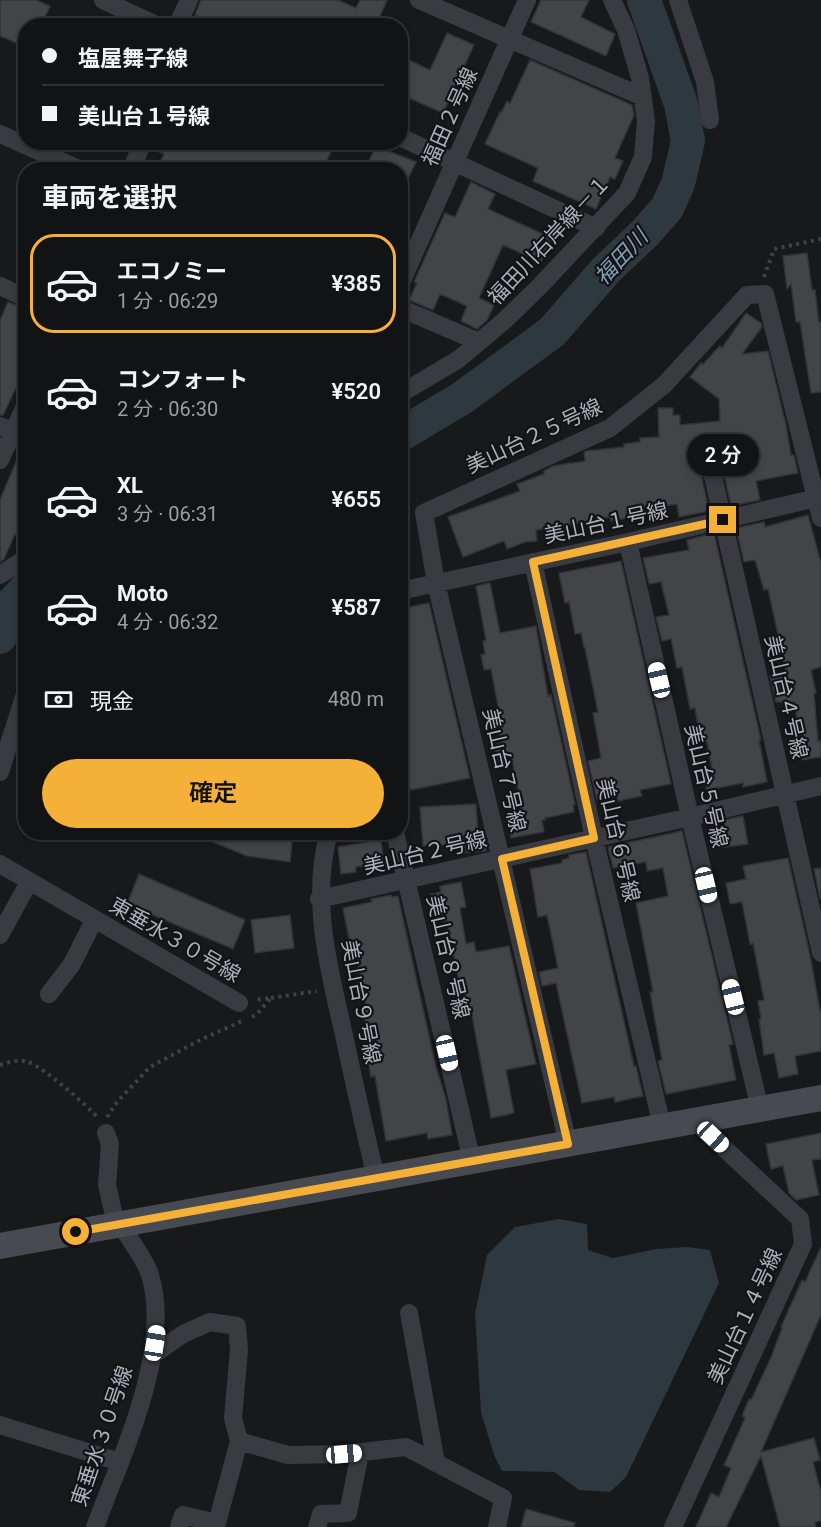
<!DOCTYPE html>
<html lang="ja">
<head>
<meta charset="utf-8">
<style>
	:root { --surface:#121314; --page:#1b1c1d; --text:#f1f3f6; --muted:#9c9ea0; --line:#313234; --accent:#f4b037 }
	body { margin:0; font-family:Roboto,"Noto Sans JP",sans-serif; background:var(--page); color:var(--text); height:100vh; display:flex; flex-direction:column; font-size:22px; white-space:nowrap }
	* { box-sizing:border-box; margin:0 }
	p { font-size:20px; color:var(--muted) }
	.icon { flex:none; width:33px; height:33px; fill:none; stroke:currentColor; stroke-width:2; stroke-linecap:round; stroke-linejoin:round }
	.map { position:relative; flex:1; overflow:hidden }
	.sheet { position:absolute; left:18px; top:162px; width:390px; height:678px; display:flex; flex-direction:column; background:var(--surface); border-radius:24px; box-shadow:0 3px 9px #0003,0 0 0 2px var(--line) }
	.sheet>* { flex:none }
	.banner { position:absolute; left:18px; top:18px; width:390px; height:132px; border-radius:24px; box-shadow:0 3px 9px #0003,0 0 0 2px var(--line); display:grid; align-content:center; height:132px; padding:0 24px; background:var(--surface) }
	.end { position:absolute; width:27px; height:27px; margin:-14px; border:8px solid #f4b037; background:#111; box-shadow:0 0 0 3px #111 }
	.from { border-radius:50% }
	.bubble { position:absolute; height:42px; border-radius:21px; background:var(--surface); box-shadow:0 3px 9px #0003,0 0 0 2px var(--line); font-size:20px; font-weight:600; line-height:42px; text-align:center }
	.car { position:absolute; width:18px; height:36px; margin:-18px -9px; border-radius:8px; box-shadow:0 0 4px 2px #0007; background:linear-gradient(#fff 24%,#345 0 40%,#fff 0 76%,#345 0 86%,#fff 0) }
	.banner b { display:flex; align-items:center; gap:21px; height:57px; font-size:22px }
	.banner b+b { border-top:2px solid var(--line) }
	.banner i { width:15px; height:15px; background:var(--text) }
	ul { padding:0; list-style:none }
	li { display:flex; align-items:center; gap:18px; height:99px; margin:0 12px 9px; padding:0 12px; border:3px solid transparent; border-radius:24px }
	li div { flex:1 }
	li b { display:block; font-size:22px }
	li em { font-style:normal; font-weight:600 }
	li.current { border-color:var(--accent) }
	li>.icon { width:54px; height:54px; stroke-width:1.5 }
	h2 { padding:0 24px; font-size:27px; line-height:72px }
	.pay { display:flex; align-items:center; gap:15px; height:66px; padding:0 24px; font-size:22px }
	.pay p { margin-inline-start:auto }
	.button { display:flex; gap:12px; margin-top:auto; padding:12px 24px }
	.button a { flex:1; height:69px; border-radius:36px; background:var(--accent); color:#111; font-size:24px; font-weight:600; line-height:69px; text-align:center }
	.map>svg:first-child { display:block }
</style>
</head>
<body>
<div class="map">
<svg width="821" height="1527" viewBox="0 0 821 1527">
	<rect width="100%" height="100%" fill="#18191b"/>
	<path fill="#2e383f" d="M559,1219L587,1224L588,1250L613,1258L656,1249L687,1247L710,1250L719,1283L626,1477L610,1492L579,1490L554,1472L502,1471L494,1455L481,1412L475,1314L487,1255L515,1227Z"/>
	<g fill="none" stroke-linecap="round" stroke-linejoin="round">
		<path stroke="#2e383f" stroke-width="34" d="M400,435L462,398L552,332L606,270L645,233L667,208L678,184L688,141L681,104L644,0
			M0,637L7,609L26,589"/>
	</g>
	<path fill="#424448" stroke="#323337" stroke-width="1.5" d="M0,0H36L50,6L41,26H26V47L0,36Z
		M201,0H338L356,8L360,0H387L376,26H229L216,19L214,24L195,15Z
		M541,0H589L581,17L615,34L606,56L531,22Z
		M447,33L474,45L443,113L400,94V56L430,70Z
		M530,60L632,105L634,115L615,158L623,161L615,179L610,177L596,209L533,181L538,168L485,144L500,112L501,113L507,101L510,103Z
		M154,142H335L323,170H156L164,154L152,149Z
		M376,146L416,162L407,181L400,178V170H382L368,163Z
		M471,182L495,194L488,209L552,238L541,262L503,245L479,298L494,305L487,320L477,329L461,321L467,306L440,294L433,310L409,300L417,283L414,282L445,213L455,217Z
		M807,253L812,290H815L819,322H821V392L811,393L800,322H796L791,284L787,289L783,256Z
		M8,302L26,309V367L3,415H0V320Z
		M746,313L761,323L762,327L742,354L768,351L786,425L791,455H794L798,473L756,481L760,500L731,506L721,460L714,453L707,452L702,455L699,465L709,511L679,517L677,504L626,512L627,518L611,521L610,517L560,527L536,530L537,541L525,542L507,549L504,541L463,557L448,517L520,491L517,484L544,474V471L553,466L585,461L584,452L586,451L624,447V444L640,442V438L659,437L658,408H673V415H680V425L720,421L719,399L690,377L701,363L703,364L720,346L722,348Z
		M22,447L26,448V539L15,534L4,559L0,562V500Z
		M808,515L821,563V667L811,670L816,693L814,694L818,741H821V757L802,760L795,702H776L770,676H787L768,589L764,590L755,560L744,562L736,528L764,522L765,527Z
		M714,533L761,740H759L767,782L743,787V783L707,790L704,775L713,773L707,742L701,743L695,708L690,709L682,667L677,668L671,639L662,641L656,617L669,615L661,582L649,584L643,558L689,550L687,540Z
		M621,561L671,784L640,790L642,796L618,801L617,796L597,800L588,761L601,758L593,713L598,712L585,648H584L581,633L575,634L569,602L565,603L559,573Z
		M490,583L500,633L536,626L548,696L551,695L575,804L573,805L574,812L545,818V820H542L544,832L511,838L507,820L521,817L519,804H521L512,759L497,762L494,745L501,743L497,722H501L491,669L484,670L481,655L485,654L483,641L486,640L476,586Z
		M429,603L470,778L410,790L400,741V609Z
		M476,804L478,835H484L486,851L460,853L459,844L423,846L420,807Z
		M743,816L748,844L719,848L715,828L725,827L724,820Z
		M682,831L733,1044L729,1045L736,1080L666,1094L658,1061L662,1060L650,992H653L636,903L668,896L663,868L647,871L646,862L613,868L608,847Z
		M293,832L290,862L247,856L191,833Z
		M381,840L384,863L356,867V872L341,874L338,847Z
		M586,852L634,1066H636L643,1096L615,1102L614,1097L582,1103L556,983L542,986L539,972L558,968L547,915L538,917L530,869L562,863V860L569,858V855Z
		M788,858L810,955L821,1016V1051L795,1056L798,1074L779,1078L774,1053L764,1055L759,1019H761L758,1001L764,1000L753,943L750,944L742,902L730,904L726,883L746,879L743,866Z
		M821,868V899H820L814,869Z
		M139,874L245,920L233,949L127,904Z
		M461,882L466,907L460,908L466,944L474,942L476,952L509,946L536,1064L506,1070L514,1113L491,1118L471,1010H468L463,986H460L447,921L443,922L441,911L434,913L431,894L441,892L440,886Z
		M391,895L392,897L398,896L436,1067L446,1099L452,1135L428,1139L427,1133L386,1141L375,1076L371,1077L365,1044L369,1043L362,1007L366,1006L354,943L350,944L343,908L372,902L371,899Z
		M290,915L294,948L255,953L251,920Z
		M821,1133V1159L812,1160L819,1195L796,1200L789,1193L783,1166L771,1169L766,1144Z
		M821,1247V1315L761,1452L814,1438L820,1460L813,1462L821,1492V1521L815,1522L816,1527H780L761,1456L726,1527H696L711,1493L719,1497L731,1468L724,1465L745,1418L742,1416L749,1399L751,1400L772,1355L782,1328L781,1327L802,1280L805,1282Z
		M526,1509L575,1523L574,1527H521Z"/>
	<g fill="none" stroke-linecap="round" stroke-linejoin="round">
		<path stroke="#3f4247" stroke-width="4" stroke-dasharray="3 4.5" stroke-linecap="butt" d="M764,277L774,249L821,239
			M271,998L317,991
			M252,1017L257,1014L271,998L254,1000
			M0,1065C9,1062 18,1059 28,1062C43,1067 87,1105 98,1118
			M107,1117L117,1102L150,1067L198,1041L242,1021"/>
		<path stroke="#393b40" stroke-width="18" d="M103,0L158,26
			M419,0L643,97
			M678,0L705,82L710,120
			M177,26L189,0
			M0,134L81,170
			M400,137L596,228
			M131,170L143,142
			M400,285L527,0
			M0,286L26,298
			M400,308L479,342
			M400,394L459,359L505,320L540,286L627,193L643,157L646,121L640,78L626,30L612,0
			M0,426L26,437
			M0,460L26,404
			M710,463L821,953
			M628,542L690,817L760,1109
			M533,562L594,838L662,1126
			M0,575L26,558
			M400,591L628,542L821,497
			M0,772L26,691
			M329,832C310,900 329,969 344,1035C354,1083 365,1131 376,1178
			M395,832L472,1161
			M0,864L239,1003
			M319,899L690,817L821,786
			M0,935L29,882
			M49,994L72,964L94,920
			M106,1133L110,1144L107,1185L116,1224
			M568,1144L436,583L424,513L610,428L664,385L747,295L765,294L821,518
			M409,1313L436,1463
			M153,1355L183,1334L210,1322L237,1326L239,1350L233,1418L239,1441L288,1455L344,1454L406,1447L503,1498L497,1527
			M0,1425L120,1462
			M95,1527C121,1457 173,1350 150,1275C146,1261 129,1238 120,1224
			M179,1527L183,1515L217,1523L239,1441
			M317,1527L321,1514L348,1513L360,1453
			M673,1527L803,1244L800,1219L695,1121"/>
		<path stroke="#474a50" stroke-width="26" d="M0,1246L821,1098"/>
	</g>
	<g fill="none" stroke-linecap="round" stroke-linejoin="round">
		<path stroke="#f4b037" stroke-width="8" d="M76,1232L568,1144L502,859L594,838L533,562L723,520"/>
	</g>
	<g text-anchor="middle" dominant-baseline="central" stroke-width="4.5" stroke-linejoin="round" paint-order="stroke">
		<g font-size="21" fill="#abb0ba" stroke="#131316">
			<text transform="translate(450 117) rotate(-66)">福田２号線</text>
			<text transform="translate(549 240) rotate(-47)">福田川右岸線－１</text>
			<text transform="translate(534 436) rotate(-25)">美山台２５号線</text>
			<text transform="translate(606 523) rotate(-12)">美山台１号線</text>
			<text transform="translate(786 697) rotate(77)">美山台４号線</text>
			<text transform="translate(504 770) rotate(77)">美山台７号線</text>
			<text transform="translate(706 786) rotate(77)">美山台５号線</text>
			<text transform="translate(618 840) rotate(77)">美山台６号線</text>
			<text transform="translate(425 853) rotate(-13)">美山台２号線</text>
			<text transform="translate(175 940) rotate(30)">東垂水３０号線</text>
			<text transform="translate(448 957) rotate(77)">美山台８号線</text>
			<text transform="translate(361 1002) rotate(79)">美山台９号線</text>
			<text transform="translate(745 1316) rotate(-65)">美山台１４号線</text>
			<text transform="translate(102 1436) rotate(-71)">東垂水３０号線</text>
		</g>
		<g font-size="22" font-style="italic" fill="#829eb5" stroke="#131316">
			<text transform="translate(621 257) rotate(-47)">福田川</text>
		</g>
	</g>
</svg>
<i class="end from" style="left:76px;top:1232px"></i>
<i class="end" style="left:723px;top:520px"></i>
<div class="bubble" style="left:687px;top:434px;width:72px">2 分</div>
<i class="car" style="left:659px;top:680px;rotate:347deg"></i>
<i class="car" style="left:706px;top:885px;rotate:167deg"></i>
<i class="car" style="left:733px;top:997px;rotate:346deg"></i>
<i class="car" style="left:447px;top:1053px;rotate:167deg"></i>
<i class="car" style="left:713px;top:1137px;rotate:133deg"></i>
<i class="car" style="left:155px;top:1343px;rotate:9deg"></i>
<i class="car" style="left:344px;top:1454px;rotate:85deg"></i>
<div class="banner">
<b><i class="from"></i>塩屋舞子線</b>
<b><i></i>美山台１号線</b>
</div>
<section class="sheet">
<h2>車両を選択</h2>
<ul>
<li class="current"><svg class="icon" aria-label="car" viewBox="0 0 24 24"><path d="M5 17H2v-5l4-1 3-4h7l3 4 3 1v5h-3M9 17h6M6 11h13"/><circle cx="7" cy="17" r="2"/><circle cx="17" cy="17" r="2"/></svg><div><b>エコノミー</b><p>1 分 · 06:29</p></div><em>¥385</em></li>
<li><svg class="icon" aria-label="car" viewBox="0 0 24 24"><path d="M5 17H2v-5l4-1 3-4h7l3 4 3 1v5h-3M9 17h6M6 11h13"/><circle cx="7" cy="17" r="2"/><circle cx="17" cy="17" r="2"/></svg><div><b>コンフォート</b><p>2 分 · 06:30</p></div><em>¥520</em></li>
<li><svg class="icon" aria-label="car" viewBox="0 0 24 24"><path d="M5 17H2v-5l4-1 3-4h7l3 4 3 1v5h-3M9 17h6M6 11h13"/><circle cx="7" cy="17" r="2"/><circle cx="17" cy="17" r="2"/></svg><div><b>XL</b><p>3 分 · 06:31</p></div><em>¥655</em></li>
<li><svg class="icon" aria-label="car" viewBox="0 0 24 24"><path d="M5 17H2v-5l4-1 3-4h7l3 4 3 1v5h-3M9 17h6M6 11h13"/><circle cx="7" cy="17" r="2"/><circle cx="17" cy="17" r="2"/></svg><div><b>Moto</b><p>4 分 · 06:32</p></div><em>¥587</em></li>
</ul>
<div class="pay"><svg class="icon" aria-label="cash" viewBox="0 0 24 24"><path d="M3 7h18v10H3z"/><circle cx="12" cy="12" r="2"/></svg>現金<p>480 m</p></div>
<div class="button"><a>確定</a></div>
</section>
</div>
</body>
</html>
